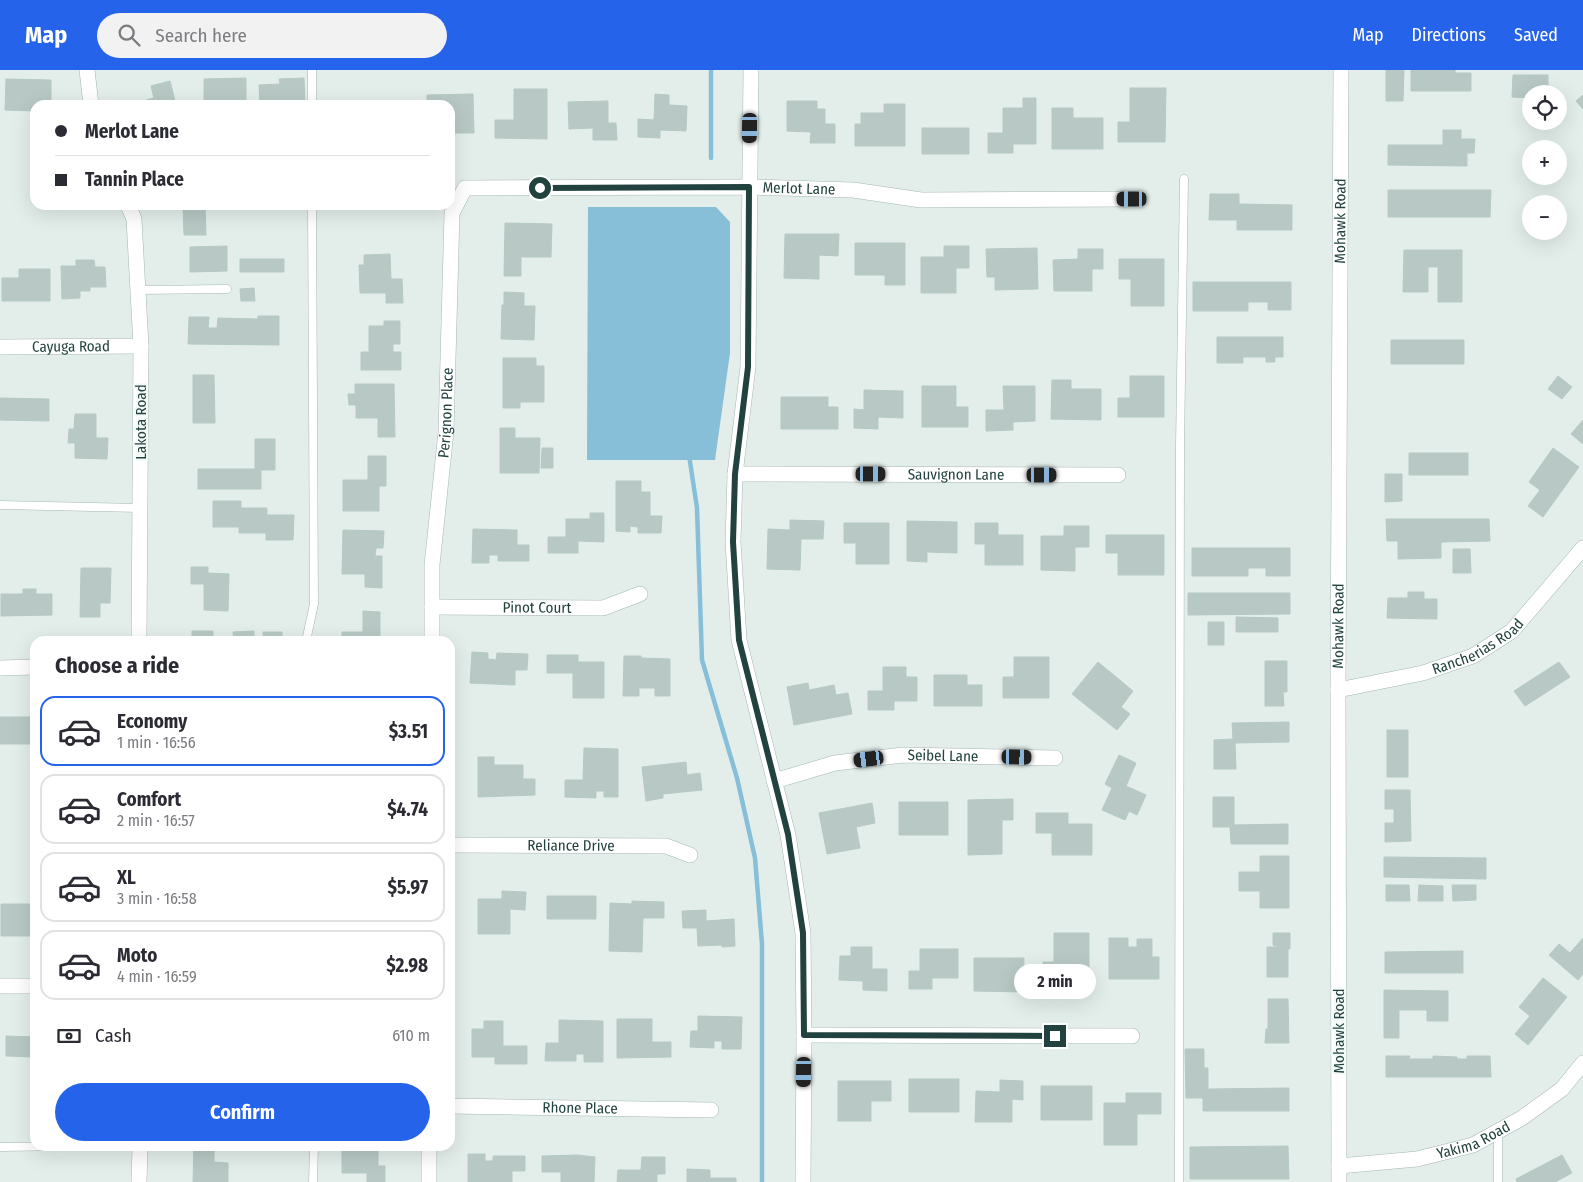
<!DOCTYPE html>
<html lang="en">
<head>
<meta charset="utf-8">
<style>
	:root { --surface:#fff; --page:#f2f2f3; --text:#2b2b33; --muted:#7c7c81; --line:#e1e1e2; --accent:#2563eb }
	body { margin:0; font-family:"Fira Sans Condensed",sans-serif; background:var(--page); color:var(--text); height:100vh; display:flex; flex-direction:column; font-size:19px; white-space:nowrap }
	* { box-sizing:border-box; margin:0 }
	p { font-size:16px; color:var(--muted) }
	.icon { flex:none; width:28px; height:28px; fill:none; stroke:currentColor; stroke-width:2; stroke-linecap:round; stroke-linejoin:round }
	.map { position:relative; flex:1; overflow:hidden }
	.drawer { position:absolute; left:30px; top:566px; width:425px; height:515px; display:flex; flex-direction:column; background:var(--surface); border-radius:15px; box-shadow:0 5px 20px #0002 }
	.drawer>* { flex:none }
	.guide { position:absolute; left:30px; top:30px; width:425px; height:110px; border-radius:15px; box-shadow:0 5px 20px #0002; display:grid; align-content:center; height:110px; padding:0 25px; background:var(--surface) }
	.fabs { position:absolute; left:1522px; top:15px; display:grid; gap:10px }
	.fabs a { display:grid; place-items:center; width:45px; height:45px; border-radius:50%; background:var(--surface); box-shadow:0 5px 20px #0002; font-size:25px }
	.end { position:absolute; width:22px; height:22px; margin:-11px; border:6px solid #21423e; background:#fff; box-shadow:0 0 0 2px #fff }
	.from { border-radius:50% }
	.bubble { position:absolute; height:35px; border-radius:18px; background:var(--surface); box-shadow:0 5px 20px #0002; font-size:16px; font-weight:700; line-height:35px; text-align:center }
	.car { position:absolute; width:15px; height:30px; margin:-15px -8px; border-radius:6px; box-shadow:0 0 4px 1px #0007; background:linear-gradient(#222 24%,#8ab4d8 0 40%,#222 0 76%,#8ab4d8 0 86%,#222 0) }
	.guide b { display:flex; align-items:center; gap:18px; height:48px; font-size:19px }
	.guide b+b { border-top:1px solid var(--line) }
	.guide i { width:12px; height:12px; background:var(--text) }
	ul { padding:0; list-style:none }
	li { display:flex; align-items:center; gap:15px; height:70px; margin:0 10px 8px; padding:0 15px; border:2px solid var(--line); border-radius:15px }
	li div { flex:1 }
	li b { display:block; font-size:19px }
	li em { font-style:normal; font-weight:700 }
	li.current { border-color:var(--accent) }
	li>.icon { width:45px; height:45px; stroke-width:1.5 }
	h2 { padding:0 25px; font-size:22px; line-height:60px }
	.pay { display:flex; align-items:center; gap:12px; height:55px; padding:0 25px; font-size:19px }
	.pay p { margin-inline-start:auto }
	.primary-button { display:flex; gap:10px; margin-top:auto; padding:10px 25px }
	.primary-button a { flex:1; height:58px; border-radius:30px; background:var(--accent); color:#fff; font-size:20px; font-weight:700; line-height:58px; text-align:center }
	header { display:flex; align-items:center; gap:30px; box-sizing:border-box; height:70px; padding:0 25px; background:var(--accent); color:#fff }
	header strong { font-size:24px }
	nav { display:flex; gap:28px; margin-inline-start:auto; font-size:18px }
	.search { width:350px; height:45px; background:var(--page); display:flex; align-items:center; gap:12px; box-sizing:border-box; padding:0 18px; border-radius:28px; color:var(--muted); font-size:19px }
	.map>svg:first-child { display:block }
</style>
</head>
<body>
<header>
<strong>Map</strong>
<div class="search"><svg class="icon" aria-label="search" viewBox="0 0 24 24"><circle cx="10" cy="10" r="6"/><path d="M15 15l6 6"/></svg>Search here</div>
<nav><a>Map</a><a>Directions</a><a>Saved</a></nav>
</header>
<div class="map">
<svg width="1583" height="1112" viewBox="0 0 1583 1112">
	<rect width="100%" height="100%" fill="#e3eeeb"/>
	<path fill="#87bed8" d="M588,137H716L730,152V283L715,390H587Z"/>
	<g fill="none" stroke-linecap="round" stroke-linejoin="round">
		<path stroke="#87bed8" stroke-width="4.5" d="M711,88V0
			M689,385L697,438L702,590L737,708L755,788L762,874V1112"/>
	</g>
	<path fill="#b8c9c5" stroke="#b5c9c4" d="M1386,0H1404L1403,31H1386Z
		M1411,0H1455V3H1471V21H1411Z
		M1513,5H1548V24H1531V28L1512,27Z
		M246,8V31L204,32V9Z
		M304,8L305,35H260L259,15L280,14L279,9Z
		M6,9L51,10V35H35V41L5,40Z
		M170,11L176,35H127L154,28L151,16Z
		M1130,18H1166L1165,72H1118V52H1130Z
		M514,19H547V69L495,68V50H514Z
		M473,24L474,63H454L453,58H450V35H427V25Z
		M655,24L669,25V35L687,36L686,61L660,60V68L638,67V49L654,50Z
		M1583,25V39L1576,31Z
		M1023,28H1036V74H1013V83H988V63H1003V38H1023Z
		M608,31V53H616L617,70H593V58L569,59L568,32Z
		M787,31H817V39H825V54H835V73H810L811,62L787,61Z
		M884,34H905V76H855V54H861V43H884Z
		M1052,38H1073V48H1103V79H1052Z
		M922,58H969V84H922Z
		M1443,60H1461V69H1475L1474,83H1467V96L1388,95V75H1443Z
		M1388,120H1491L1490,147H1388Z
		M1210,124H1239V134L1292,135V160H1237V150H1209Z
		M183,135H205L206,165H184Z
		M505,153L552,154L551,187H521V206H504Z
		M785,164H839L838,186L819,185V209L784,208Z
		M855,173H905V215H885V205H855Z
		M227,176V201L190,202V177Z
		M944,176H969V198H956V223H921V187H944Z
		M1037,178L1038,219L995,220V207H987L986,179Z
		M1078,179H1103V199H1092V221H1054L1053,190L1078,189Z
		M1404,180H1462V232H1438V197H1428V222H1403Z
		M390,184L391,209H402L403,233H386V223H360L359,195H364V185Z
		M240,189H284V202H240Z
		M1119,189H1164V236H1131V209H1119Z
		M76,190H94L95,197H105L106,217H90V221H80V228L62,229L61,196H76Z
		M19,199H50V231H2V208H19Z
		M1193,212H1291V240H1268V232H1248V241H1193Z
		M254,218L255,231H241L240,219Z
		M504,222L524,223V236H535L534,270L501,269L502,235H504Z
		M258,246H279V275L188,274L189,247H209L208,258H217L218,248L258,249Z
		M384,251H400V274H393V282H401V300H361V282H369V256H384Z
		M1217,267H1283V287H1275V292H1266V287H1243V293H1217Z
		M1391,270H1464V294H1391Z
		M503,288H536V296H544V332H520V338H503Z
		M193,305H214L215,353H193Z
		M1130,306H1164V347H1118V328H1130Z
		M1558,306L1572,317L1562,329L1548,319Z
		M1052,310H1071V319H1101V350L1051,349Z
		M355,314H394L395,367H378V348H356V335H349L348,324H355Z
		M922,316H956V337H968V357H922Z
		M1003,316H1035V351L1013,352V360L986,361V340H1004Z
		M864,320L903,321V348L878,347V359L854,358V339L864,340Z
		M781,327H828V337H838V359H781Z
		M0,328L49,329V351L0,350Z
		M75,344H96V368H108L107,389L75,388V373H68L69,359H74Z
		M1583,350V374L1571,364Z
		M500,358H515V368H540L539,403H500Z
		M255,369H275V400H261V419H198V399H255Z
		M542,378H553V398H541Z
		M1553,378L1579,397L1543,447L1528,436L1540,420L1529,412Z
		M1409,383H1468V405H1409Z
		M368,386H386V416H379V441H343V410H368Z
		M1385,404H1402V431L1385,432Z
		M616,411H641V422H650V446H662L661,463H638V457L630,456V462L616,461Z
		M213,431H241V438H267V445H294L293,470H266V463H239V457H213Z
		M590,443H604V472L578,471V483H548V467H566V449H590Z
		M1386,449H1489L1490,471L1441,472V488L1398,489V471H1387Z
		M790,450L824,451L823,469H801L800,500L767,499L768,459L790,460Z
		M907,451L957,452V483L927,482V492L907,491Z
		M844,453H889V494H856V473H844Z
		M975,453H998V465H1023V495H985V474H975Z
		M1064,456H1089V477H1075V501L1041,500V466H1064Z
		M473,459L517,460V475H529V491H498V485H489V493H472Z
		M343,460L384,461L383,478H376L375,486H382V518L365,517V504H342Z
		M1106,465H1164V505H1118V483H1106Z
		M1192,478H1290V506H1266V498H1248V506H1192Z
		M1453,479H1470L1471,503H1453Z
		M191,497H208V503L229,504L228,541L204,540V514H191Z
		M81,498H111L110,533H100V547H80Z
		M23,519H36V524H52V545L1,546V524H23Z
		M1408,522H1424V529H1437V549L1387,548L1388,528H1408Z
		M1188,523H1290V544L1188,545Z
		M363,541L380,542V571H342V562H363Z
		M1236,547L1278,548V562H1236Z
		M1208,552H1224V575H1208Z
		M192,561H213V571H192Z
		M254,561V571H234L233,562Z
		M263,562H282V571H264Z
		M472,582L488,583V589L496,590L497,583L528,584L527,600H515V615L470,613Z
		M547,585H578V592H604V628H573V603H547Z
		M624,586H641V588L670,589V626H655V618H639V626H623Z
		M1014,587H1049V628H1003V607H1014Z
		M1265,591H1287V622H1283L1284,636H1265Z
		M1098,592L1133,621L1121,637L1130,644L1117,660L1072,624Z
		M1559,592L1570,607L1525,636L1514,621Z
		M883,597H906V607H917V631H894V640H868V621H883Z
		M934,605H967V615H982V636H934Z
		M808,613L809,620L834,615L836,625L848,623L852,644L794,655L787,617Z
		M0,647H35V674H0Z
		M1289,652V672L1235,673L1236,699H1214V670L1233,669L1232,653Z
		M1387,660H1408V707H1387Z
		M584,678L618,679V727H604V721H596V728L565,727V710H583Z
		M1119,685L1136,693L1126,716L1146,725L1137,745L1129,741L1125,750L1102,740L1112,718L1105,714Z
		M478,687H494V695H523V709H535V725L478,727Z
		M686,692L687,705L700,703L702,720L663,724V728L646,731L642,697Z
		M1385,720H1410L1411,771L1385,772V753H1394V739H1385Z
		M1213,727H1234V755L1288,754V774H1231L1230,757H1213Z
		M1013,729V750H1002V784L968,785V730Z
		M899,732H948V765H899Z
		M872,733L875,753L856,757L860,778L827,784L819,743Z
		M1036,743H1068V754H1092V785H1052V763H1036Z
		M1260,786H1289V838H1260V821H1239V802H1260Z
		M1384,787L1486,788V809L1384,807Z
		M1386,815H1409L1410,831H1386Z
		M1419,815L1443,816V831H1418Z
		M1452,815H1476V830L1453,831Z
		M502,821L526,822L525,840L510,839V864H478V829H502Z
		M547,826H596V849H547Z
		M632,831L664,832V848H643L642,882L609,881L610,833L632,834Z
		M1,834H35V866H1Z
		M706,840V851L734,849L735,876L722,877V875L698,876L697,858H683L682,841Z
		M1054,863H1089V914H1043V892H1054Z
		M1273,863H1290V879H1288V907H1267V877H1280L1273,875Z
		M1109,868H1128V877H1137V869H1152V887H1159V909H1109Z
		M1583,868V904L1578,910L1549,885L1559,874L1570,883Z
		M851,877H872V899H887V921L863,920V911L839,910L840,886H851Z
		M920,879H958V908H932V919H909V901H920Z
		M1463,881V903H1385V882Z
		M974,888H1024L1023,922L974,921Z
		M1543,908L1567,927L1528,975L1515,964L1530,946L1519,937Z
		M1384,920L1448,921V951H1427V940H1399V968H1384Z
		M1268,929H1288L1289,973H1265L1266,959H1268Z
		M698,946L742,947L741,979H722V971H714V978L690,977L691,961H698Z
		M617,949H652V972H671V987L617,988Z
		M559,950L603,951V992H584V984H576V991H545L546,973H559Z
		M484,951H503V976H527V994H495V987H472V959H484Z
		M6,966L35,967V987L6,986Z
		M1185,979H1204V998H1208V1019L1289,1018V1041H1203V1028H1186Z
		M1386,986H1410L1409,989H1433V986L1457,987V989H1467V986H1490L1491,1007H1386Z
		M909,1009H959V1042H909Z
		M1000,1010L1023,1011V1030L1012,1029V1052H975L976,1021L1000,1022Z
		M838,1011H891V1031H871V1051H838Z
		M1041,1016H1092V1050H1041Z
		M1126,1023H1161V1044H1137V1075H1104V1033H1126Z
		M194,1076H214V1092L228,1093V1112H193Z
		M342,1076H378V1096H385V1112H367V1103H342Z
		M1288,1076L1289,1109H1190V1077Z
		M468,1084H485V1091H493V1086H525V1101H512V1112H468Z
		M577,1085L595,1087L594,1112H561V1102H542V1086Z
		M1562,1085L1572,1103L1555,1112H1517L1516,1109Z
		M642,1087H665V1104H657V1112H617L618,1100H641Z
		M687,1099L710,1100V1108H736V1112H687Z"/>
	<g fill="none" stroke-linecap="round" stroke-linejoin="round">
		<g stroke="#a5b7b4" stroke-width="9">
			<path id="lane" d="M312,0V35
				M138,220L227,219
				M0,435L140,438
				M306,571L314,534L312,135
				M0,1077L73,1076
				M313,1112L314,1076
				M1179,1112L1180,377L1184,109
				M1498,1112V1062"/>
		</g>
		<g stroke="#a5b7b4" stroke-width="16">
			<g id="street">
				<path d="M87,0L91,35"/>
				<path d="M751,0L748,297L735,404L733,472L739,570L788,765L803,863L804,965L803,1112"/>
				<path d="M128,135L134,149L141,276L139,571"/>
				<path id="s1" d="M0,277L141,276"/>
				<path id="s2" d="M735,404L1118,405"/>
				<path id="s3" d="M432,537L603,538L640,524"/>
				<path id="s4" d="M432,571V495L446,362L452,143L465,118L749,117L853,120L921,130L1132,129"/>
				<path d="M0,598L35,597"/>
				<path id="s5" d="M1338,620L1423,603L1473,586L1512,561L1583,478"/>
				<path id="s6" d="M774,711L835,693L903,685L1055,688"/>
				<path id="s7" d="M450,775L666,776L690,785"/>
				<path d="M0,916H35"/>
				<path d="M804,965L1132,966"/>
				<path id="s8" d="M450,1036L711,1040"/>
				<path id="s9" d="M1339,1096L1417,1089L1473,1075L1522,1048L1562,1019L1583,993"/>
				<path d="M139,1112L140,1076"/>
				<path d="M429,1112V1076"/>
				<path id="s10" d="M1339,1112L1338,620L1341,0"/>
			</g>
		</g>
		<use href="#lane" stroke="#fff" stroke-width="8"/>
		<use href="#street" stroke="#fff" stroke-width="15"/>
	</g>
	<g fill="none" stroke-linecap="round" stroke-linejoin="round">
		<path stroke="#21423e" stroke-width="6" d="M540,118L749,117L748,297L735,404L733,472L739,570L788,764L803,863L804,965L1055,966"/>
	</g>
	<g text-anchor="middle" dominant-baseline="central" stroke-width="4.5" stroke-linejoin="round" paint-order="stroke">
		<g font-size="15" fill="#21423e" stroke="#f4faf8">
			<text stroke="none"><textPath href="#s4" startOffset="791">Merlot Lane</textPath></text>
			<text stroke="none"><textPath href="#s10" startOffset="961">Mohawk Road</textPath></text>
			<text stroke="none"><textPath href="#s1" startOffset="71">Cayuga Road</textPath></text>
			<text stroke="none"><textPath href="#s4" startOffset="229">Perignon Place</textPath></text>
			<text transform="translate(141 352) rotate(-90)">Lakota Road</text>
			<text stroke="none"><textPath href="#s2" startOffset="221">Sauvignon Lane</textPath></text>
			<text stroke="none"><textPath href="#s3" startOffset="105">Pinot Court</textPath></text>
			<text stroke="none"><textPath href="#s10" startOffset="556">Mohawk Road</textPath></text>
			<text stroke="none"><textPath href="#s5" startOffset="148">Rancherias Road</textPath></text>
			<text stroke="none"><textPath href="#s6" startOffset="172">Seibel Lane</textPath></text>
			<text stroke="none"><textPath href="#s7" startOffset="121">Reliance Drive</textPath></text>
			<text transform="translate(1339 961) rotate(-90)">Mohawk Road</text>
			<text stroke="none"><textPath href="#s8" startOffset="130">Rhone Place</textPath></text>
			<text stroke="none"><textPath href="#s9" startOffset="138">Yakima Road</textPath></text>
		</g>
	</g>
</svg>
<div class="fabs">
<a><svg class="icon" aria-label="locate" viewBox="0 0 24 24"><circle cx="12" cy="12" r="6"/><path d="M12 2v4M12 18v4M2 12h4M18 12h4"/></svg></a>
<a>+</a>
<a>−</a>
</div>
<i class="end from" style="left:540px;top:118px"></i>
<i class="end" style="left:1055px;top:966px"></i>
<div class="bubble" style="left:1014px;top:894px;width:82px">2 min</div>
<i class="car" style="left:750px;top:58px;rotate:181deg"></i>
<i class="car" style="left:1132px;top:129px;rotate:270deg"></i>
<i class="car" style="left:871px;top:404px;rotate:90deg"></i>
<i class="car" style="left:1042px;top:405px;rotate:90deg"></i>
<i class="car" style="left:1017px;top:687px;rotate:91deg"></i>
<i class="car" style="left:869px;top:689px;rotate:263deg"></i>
<i class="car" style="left:804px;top:1002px;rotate:181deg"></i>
<div class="guide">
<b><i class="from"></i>Merlot Lane</b>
<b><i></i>Tannin Place</b>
</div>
<section class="drawer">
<h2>Choose a ride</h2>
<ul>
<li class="current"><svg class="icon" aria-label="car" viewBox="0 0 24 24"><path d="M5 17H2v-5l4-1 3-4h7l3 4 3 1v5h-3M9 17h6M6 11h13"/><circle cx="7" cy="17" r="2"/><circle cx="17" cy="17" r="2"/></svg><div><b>Economy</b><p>1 min · 16:56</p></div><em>$3.51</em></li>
<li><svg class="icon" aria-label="car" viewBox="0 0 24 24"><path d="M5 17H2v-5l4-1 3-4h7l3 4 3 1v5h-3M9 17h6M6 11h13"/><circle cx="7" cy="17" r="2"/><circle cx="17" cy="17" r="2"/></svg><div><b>Comfort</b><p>2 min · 16:57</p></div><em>$4.74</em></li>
<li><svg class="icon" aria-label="car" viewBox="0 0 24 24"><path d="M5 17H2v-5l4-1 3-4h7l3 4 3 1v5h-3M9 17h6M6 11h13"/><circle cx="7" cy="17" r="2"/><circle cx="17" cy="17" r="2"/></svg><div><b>XL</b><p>3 min · 16:58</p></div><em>$5.97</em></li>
<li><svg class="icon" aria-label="car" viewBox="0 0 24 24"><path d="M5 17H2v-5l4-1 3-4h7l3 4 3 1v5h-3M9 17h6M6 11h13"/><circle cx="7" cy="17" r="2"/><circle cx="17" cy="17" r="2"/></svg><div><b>Moto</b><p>4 min · 16:59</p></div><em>$2.98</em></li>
</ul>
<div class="pay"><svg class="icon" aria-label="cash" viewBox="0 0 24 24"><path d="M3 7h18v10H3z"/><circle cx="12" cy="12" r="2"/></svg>Cash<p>610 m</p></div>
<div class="primary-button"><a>Confirm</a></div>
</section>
</div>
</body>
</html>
